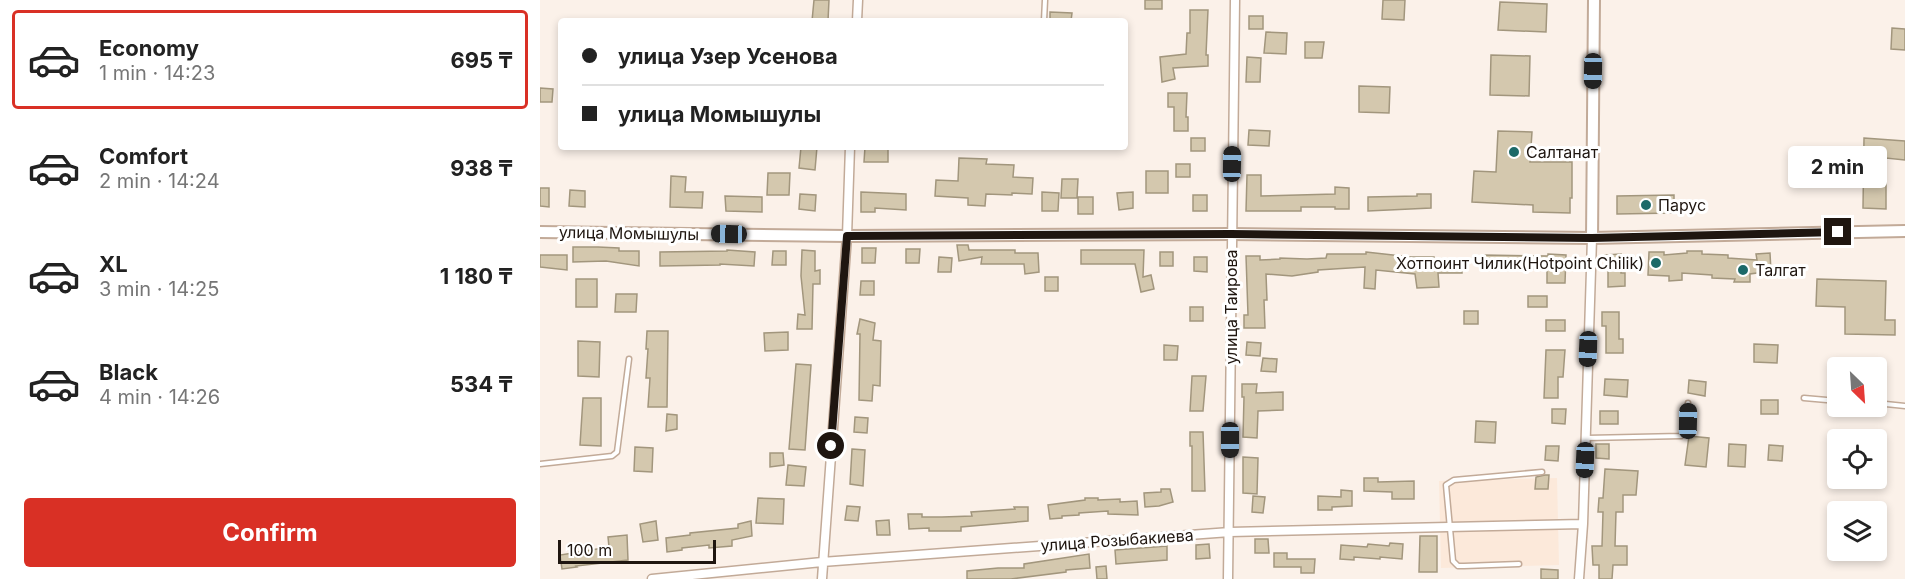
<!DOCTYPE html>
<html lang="en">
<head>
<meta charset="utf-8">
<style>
	:root { --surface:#fff; --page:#f6f6f6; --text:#222; --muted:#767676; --line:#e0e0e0; --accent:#d93025 }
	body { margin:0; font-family:Inter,sans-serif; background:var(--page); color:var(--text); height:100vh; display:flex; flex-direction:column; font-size:22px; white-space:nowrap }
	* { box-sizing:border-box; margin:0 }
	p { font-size:20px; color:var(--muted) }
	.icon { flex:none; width:33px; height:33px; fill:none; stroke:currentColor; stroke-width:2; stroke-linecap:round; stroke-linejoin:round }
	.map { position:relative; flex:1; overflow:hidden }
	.details { display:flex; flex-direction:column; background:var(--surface); width:540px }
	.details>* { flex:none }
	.hud { position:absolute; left:18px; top:18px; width:570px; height:132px; border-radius:6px; box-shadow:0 3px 9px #0003; display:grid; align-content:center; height:132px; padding:0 24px; background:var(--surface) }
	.needle { width:39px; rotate:155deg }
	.buttons { position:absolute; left:1287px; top:357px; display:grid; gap:12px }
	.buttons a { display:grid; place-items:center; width:60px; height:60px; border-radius:6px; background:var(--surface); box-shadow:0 3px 9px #0003; font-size:30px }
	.scale { position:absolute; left:18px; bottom:15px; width:158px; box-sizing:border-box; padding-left:6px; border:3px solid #1f1610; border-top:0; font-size:16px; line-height:21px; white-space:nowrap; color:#1f1610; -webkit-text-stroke:4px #fff; paint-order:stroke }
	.end { position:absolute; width:27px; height:27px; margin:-14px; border:8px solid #1f1610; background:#fff; box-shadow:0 0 0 3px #fff }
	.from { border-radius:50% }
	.bubble { position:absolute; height:42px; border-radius:6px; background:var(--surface); box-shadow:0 3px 9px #0003; font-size:20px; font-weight:700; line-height:42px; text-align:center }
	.car { position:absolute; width:18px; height:36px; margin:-18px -9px; border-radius:8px; box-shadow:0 0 4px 2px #0007; background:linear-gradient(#222 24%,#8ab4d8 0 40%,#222 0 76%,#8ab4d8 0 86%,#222 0) }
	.hud b { display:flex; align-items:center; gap:21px; height:57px; font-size:22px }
	.hud b+b { border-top:2px solid var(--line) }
	.hud i { width:15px; height:15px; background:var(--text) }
	ul { padding:10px 0 0; list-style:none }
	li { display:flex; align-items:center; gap:18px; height:99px; margin:0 12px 9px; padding:0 12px; border:3px solid transparent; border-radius:6px }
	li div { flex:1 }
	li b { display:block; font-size:22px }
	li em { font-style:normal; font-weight:700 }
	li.active { border-color:var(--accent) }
	li>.icon { width:54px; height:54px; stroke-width:1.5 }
	.cta { display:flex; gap:12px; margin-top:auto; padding:12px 24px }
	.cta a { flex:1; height:69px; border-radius:6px; background:var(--accent); color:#fff; font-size:24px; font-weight:700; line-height:69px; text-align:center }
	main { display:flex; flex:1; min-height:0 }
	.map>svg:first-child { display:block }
</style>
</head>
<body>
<main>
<section class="details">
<ul>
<li class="active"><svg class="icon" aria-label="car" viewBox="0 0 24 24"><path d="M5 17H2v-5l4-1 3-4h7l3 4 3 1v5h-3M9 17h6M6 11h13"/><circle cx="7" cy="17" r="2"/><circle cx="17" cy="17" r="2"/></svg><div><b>Economy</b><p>1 min · 14:23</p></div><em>695 ₸</em></li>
<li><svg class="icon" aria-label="car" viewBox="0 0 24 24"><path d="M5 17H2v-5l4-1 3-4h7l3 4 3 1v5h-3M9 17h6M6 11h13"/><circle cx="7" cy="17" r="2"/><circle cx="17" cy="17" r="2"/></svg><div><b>Comfort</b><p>2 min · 14:24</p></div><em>938 ₸</em></li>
<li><svg class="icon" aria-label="car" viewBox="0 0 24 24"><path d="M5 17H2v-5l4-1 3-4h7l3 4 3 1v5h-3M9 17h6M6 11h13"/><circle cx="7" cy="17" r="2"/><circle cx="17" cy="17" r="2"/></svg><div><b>XL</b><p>3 min · 14:25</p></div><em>1 180 ₸</em></li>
<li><svg class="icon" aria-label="car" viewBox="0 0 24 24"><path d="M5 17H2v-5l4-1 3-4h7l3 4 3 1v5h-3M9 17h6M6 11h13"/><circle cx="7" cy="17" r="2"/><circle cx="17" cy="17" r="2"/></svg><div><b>Black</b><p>4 min · 14:26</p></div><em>534 ₸</em></li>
</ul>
<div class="cta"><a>Confirm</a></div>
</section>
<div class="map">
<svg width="1365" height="579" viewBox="0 0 1365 579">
	<rect width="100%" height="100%" fill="#fbf1e9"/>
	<path fill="#fce9da" d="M1017,478L1019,565L901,568L899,481Z"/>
	<path fill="#d4c8ae" stroke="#a2967d" stroke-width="1.5" d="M274,0H289L288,21H272Z
		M605,0H622V9H605Z
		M843,0H865L864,20L842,19Z
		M960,2L1007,4L1006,32L958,30Z
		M650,10H668L666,55H668V66L633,68L635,79L622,82L620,57L646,54L647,33H650Z
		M510,12L532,13L531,21H510Z
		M709,16H723V29H709Z
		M1352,28L1365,29V50L1351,49Z
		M726,32L747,33L746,54L724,53Z
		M765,42H784L782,58H765Z
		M951,55L990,56L989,96L950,95Z
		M707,57L721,58L720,82H706Z
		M819,86L850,87L849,113L819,112Z
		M0,88L13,89L12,102H0Z
		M628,93H647L646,117H648V131H634V107H628Z
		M709,130L730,131L729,146L708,145Z
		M958,131L992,132L990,162H1032V198H1030V213L993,212V205L932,202L934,171L956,172Z
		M651,138H665V151H651Z
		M1324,138L1365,141V160L1346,158V209L1323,208Z
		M261,147H277L275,170L259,168Z
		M325,147H348V162H324Z
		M419,158L447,159L446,164L474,165L473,177L493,178L492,194L472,193V195L446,194L445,206L428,205V198L395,196L396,180L418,181Z
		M636,164H650V177H636Z
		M606,171H628V193H606Z
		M228,173H250L249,195H227Z
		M707,175H721V196L795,194V187L809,188V209H795V207H761V211H706Z
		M131,176L146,177L145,192H163L162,208L130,207Z
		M522,179H538L537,198H521Z
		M0,188H9V207L0,206Z
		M30,190L45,191V207L29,206Z
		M321,192L366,194V210L335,208V212H321Z
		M502,192L519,193L518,211H502Z
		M593,192V208L579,210L577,193Z
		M260,194L276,195L275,211L259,209Z
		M877,194H891V208L828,211V197L877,196Z
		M653,195H667V211H653Z
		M1134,195V213L1077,214V196Z
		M185,196L222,197V212L186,211Z
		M538,197H553V214H538Z
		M417,245H428L429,250H475V253H498L499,272L485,274L484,264H441L442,257L419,261Z
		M33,247H58L79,248V251H99V266L66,261L33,262Z
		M322,248H336L335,263H322Z
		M366,249H380L379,263H366Z
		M187,250L215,252L214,266L180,264V265L120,266V252L187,251Z
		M262,250L275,251V271L280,270V284H273L272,329H257L258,314L265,315L261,276Z
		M541,250H604L603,277L611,275L614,289L601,292L595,264H541Z
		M233,251H246V265H232Z
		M1147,251H1162V254L1188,255V258L1217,260L1216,254L1230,253L1231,271L1210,274V282H1194L1195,279L1172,278V275L1142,273V280L1129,281V276L1108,275L1109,252H1124V255L1147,253Z
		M620,252H633V266H620Z
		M826,252L871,257H894V260H922V273H898L899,287L877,288L875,274L836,270L835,289L824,288L825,267L778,270V272L752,276L726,274L727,300H724L725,328H704V315H708L706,256H720V260L740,259V258L767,259L786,258L787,254H826Z
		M1008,254L1026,255L1025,283H1007V269L942,268L943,255L1008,256Z
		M1081,254V273H1085V286L1068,287V268H1065V255Z
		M0,255H27V270L0,267Z
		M399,257L412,258L411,272H398Z
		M654,257H667V272L654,271Z
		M505,277H518V291H505Z
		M36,279H57V307H36Z
		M1277,279L1346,281L1345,320H1355V335L1305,334V307L1276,306Z
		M321,281H334V295H320Z
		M76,294H97L96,312H75Z
		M988,296H1007V307H988Z
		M650,307H663V321H650Z
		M924,311H938V324H924Z
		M1062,312H1079V339H1083V353H1066V326H1062Z
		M320,319L335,323L333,340L341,341L340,386L333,385L332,401L319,400L320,334H317Z
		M1006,320H1025V331H1006Z
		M107,331H128L127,407H108L110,378H106L108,349H106Z
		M248,332V350L225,351L224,333Z
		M38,341L60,342L59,377L38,376Z
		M707,342L721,343L720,356L706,355Z
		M1214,344L1238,345L1237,363L1214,362Z
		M624,345L638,346L637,360H624Z
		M1006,350H1025L1023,377H1018V398H1004Z
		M723,358L737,359L736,372L721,371Z
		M256,364L271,365L265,450L249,449Z
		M652,376H666L663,411H650Z
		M1065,379L1088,380L1087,397L1064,395Z
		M1149,380L1166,382L1165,396L1148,393Z
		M702,384H717L716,393L743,392V410L718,411L717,438L703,437L704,397H702Z
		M43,398H61V446L40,445Z
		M1221,400H1238V414H1221Z
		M1012,409H1026L1025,424L1012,423Z
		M1060,411H1078V424H1060Z
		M127,414L137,415V429L126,431Z
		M315,417L328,418L327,433L314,432Z
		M936,421L956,422L955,443L935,442Z
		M650,432H663L665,491H652V446H650Z
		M1149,436L1169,438L1166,467L1145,465Z
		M1056,444H1069V459L1056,458Z
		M1189,444L1206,445L1205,467L1188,466Z
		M1229,445L1243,446L1242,461L1228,460Z
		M1006,446H1019L1018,461L1005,460Z
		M95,447L113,448L112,472L94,471Z
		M312,449L325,450L323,486L310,484Z
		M230,453H243L244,465L230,467Z
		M703,457L718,458L717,494L703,493Z
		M248,465L266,467L264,486L246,485Z
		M1065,469L1098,471L1096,495H1083V512H1076L1075,546H1087V565H1073L1072,579H1059V565H1053L1052,546H1062L1063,512H1058L1059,498H1063Z
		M1005,475H1009L1008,489H995L996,477Z
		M824,478H838V482L874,481V499H852V492L824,491Z
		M621,489H630L633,502L619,506L605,507L604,493L621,492Z
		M801,490L812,491V506L792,507V510H778V496L801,497Z
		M713,496L725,497L723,513L712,512Z
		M218,498L244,499L243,524L216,523Z
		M545,498H558V500L580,499V502L597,501L598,515L568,514V511L539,513V515L522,516V518L510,519L508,505L545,500Z
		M307,506L320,507L318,521L305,520Z
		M474,507H488V521L421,527V531H389V528L369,529L368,514H382V517H402L432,516L431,512L475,509Z
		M349,520L350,535H337L336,521Z
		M116,521L118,540L103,542L100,524Z
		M211,521L212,536L192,540V546L169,548V545L142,548V550L127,552L126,538L150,535V533L198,528V524Z
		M87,535L88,560L36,566L37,567L22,569L20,555L69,547L68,537Z
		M880,536H897V572H879Z
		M715,539H728L729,553H715Z
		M850,543L863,544L862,559L840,557V559L814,557V560L800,559L801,545L827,547L828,544L849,546Z
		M669,544L670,558L656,559V545Z
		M627,546V560L576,564L575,550Z
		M734,553H747V559H775L774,573H761V567H734Z
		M549,554L550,568L526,570V572L471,579H427V571L458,568H484V564Z
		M566,566L567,579H557L556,567Z
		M1001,569L1018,570V579H1001Z"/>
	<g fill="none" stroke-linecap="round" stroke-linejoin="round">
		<g stroke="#c2aa98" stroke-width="7">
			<path id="service" d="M504,21L505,0
				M1264,398L1298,401
				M1336,403L1365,406
				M1047,438L1141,436L1147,427L1148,403
				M0,464L72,456L77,452L89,359
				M979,564L924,566H918L913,561L906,485L914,480L1002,472"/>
		</g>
		<g stroke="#c2aa98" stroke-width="11">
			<path id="minor" d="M317,21L318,0
				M112,579L282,562L690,532L1043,524
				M282,579L307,236L310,147
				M688,579L695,0
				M1039,579L1043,524L1052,238"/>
		</g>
		<g stroke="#c2aa98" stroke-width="14">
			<path id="tertiary" d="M0,232L307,236L691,234L1052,238L1365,231
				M1052,238L1054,0"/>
		</g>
		<use href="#service" stroke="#fff" stroke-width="4"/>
		<use href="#minor" stroke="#fff" stroke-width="8"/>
		<use href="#tertiary" stroke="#fff" stroke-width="10"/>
	</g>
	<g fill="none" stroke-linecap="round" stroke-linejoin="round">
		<path stroke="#1f1610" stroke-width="8" d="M291,446L307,236L691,234L1052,238L1298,232"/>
	</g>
	<g fill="#1c6968" stroke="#fff" stroke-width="2">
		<circle cx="974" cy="152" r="6"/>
		<circle cx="1106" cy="205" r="6"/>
		<circle cx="1116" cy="263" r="6"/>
		<circle cx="1203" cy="270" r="6"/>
	</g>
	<g text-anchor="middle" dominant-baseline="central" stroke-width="6" stroke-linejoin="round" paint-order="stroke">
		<g font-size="16" fill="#1f1610" stroke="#fff" text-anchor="start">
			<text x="986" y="152">Салтанат</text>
			<text x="1118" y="205">Парус</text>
			<text x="1104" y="263" text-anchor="end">Хотпоинт Чилик(Hotpoint Chilik)</text>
			<text x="1215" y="270">Талгат</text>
		</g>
		<g font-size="16" fill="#1f1610" stroke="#fff">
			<text transform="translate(89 233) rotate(1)">улица Момышулы</text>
			<text transform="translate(691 307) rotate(-90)">улица Таирова</text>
			<text transform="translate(577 540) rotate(-4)">улица Розыбакиева</text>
		</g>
	</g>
</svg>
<div class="buttons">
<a><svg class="needle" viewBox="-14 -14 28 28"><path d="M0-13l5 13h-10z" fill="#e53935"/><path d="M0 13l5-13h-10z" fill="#767676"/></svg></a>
<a><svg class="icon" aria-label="locate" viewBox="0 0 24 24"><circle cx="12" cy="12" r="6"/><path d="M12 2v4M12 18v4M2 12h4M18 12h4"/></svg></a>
<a><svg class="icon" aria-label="layers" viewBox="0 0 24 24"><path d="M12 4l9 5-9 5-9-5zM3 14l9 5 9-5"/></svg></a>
</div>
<div class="scale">100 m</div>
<i class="end from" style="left:291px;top:446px"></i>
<i class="end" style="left:1298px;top:232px"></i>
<div class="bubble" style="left:1248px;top:146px;width:99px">2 min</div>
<i class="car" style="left:1053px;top:71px;rotate:181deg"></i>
<i class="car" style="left:692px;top:164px;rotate:1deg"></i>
<i class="car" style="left:189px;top:234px;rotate:271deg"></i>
<i class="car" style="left:1048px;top:349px;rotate:182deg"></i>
<i class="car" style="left:1148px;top:421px;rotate:1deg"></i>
<i class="car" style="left:690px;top:440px;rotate:180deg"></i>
<i class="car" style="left:1045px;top:460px;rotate:182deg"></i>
<div class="hud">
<b><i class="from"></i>улица Узер Усенова</b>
<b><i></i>улица Момышулы</b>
</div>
</div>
</main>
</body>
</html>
